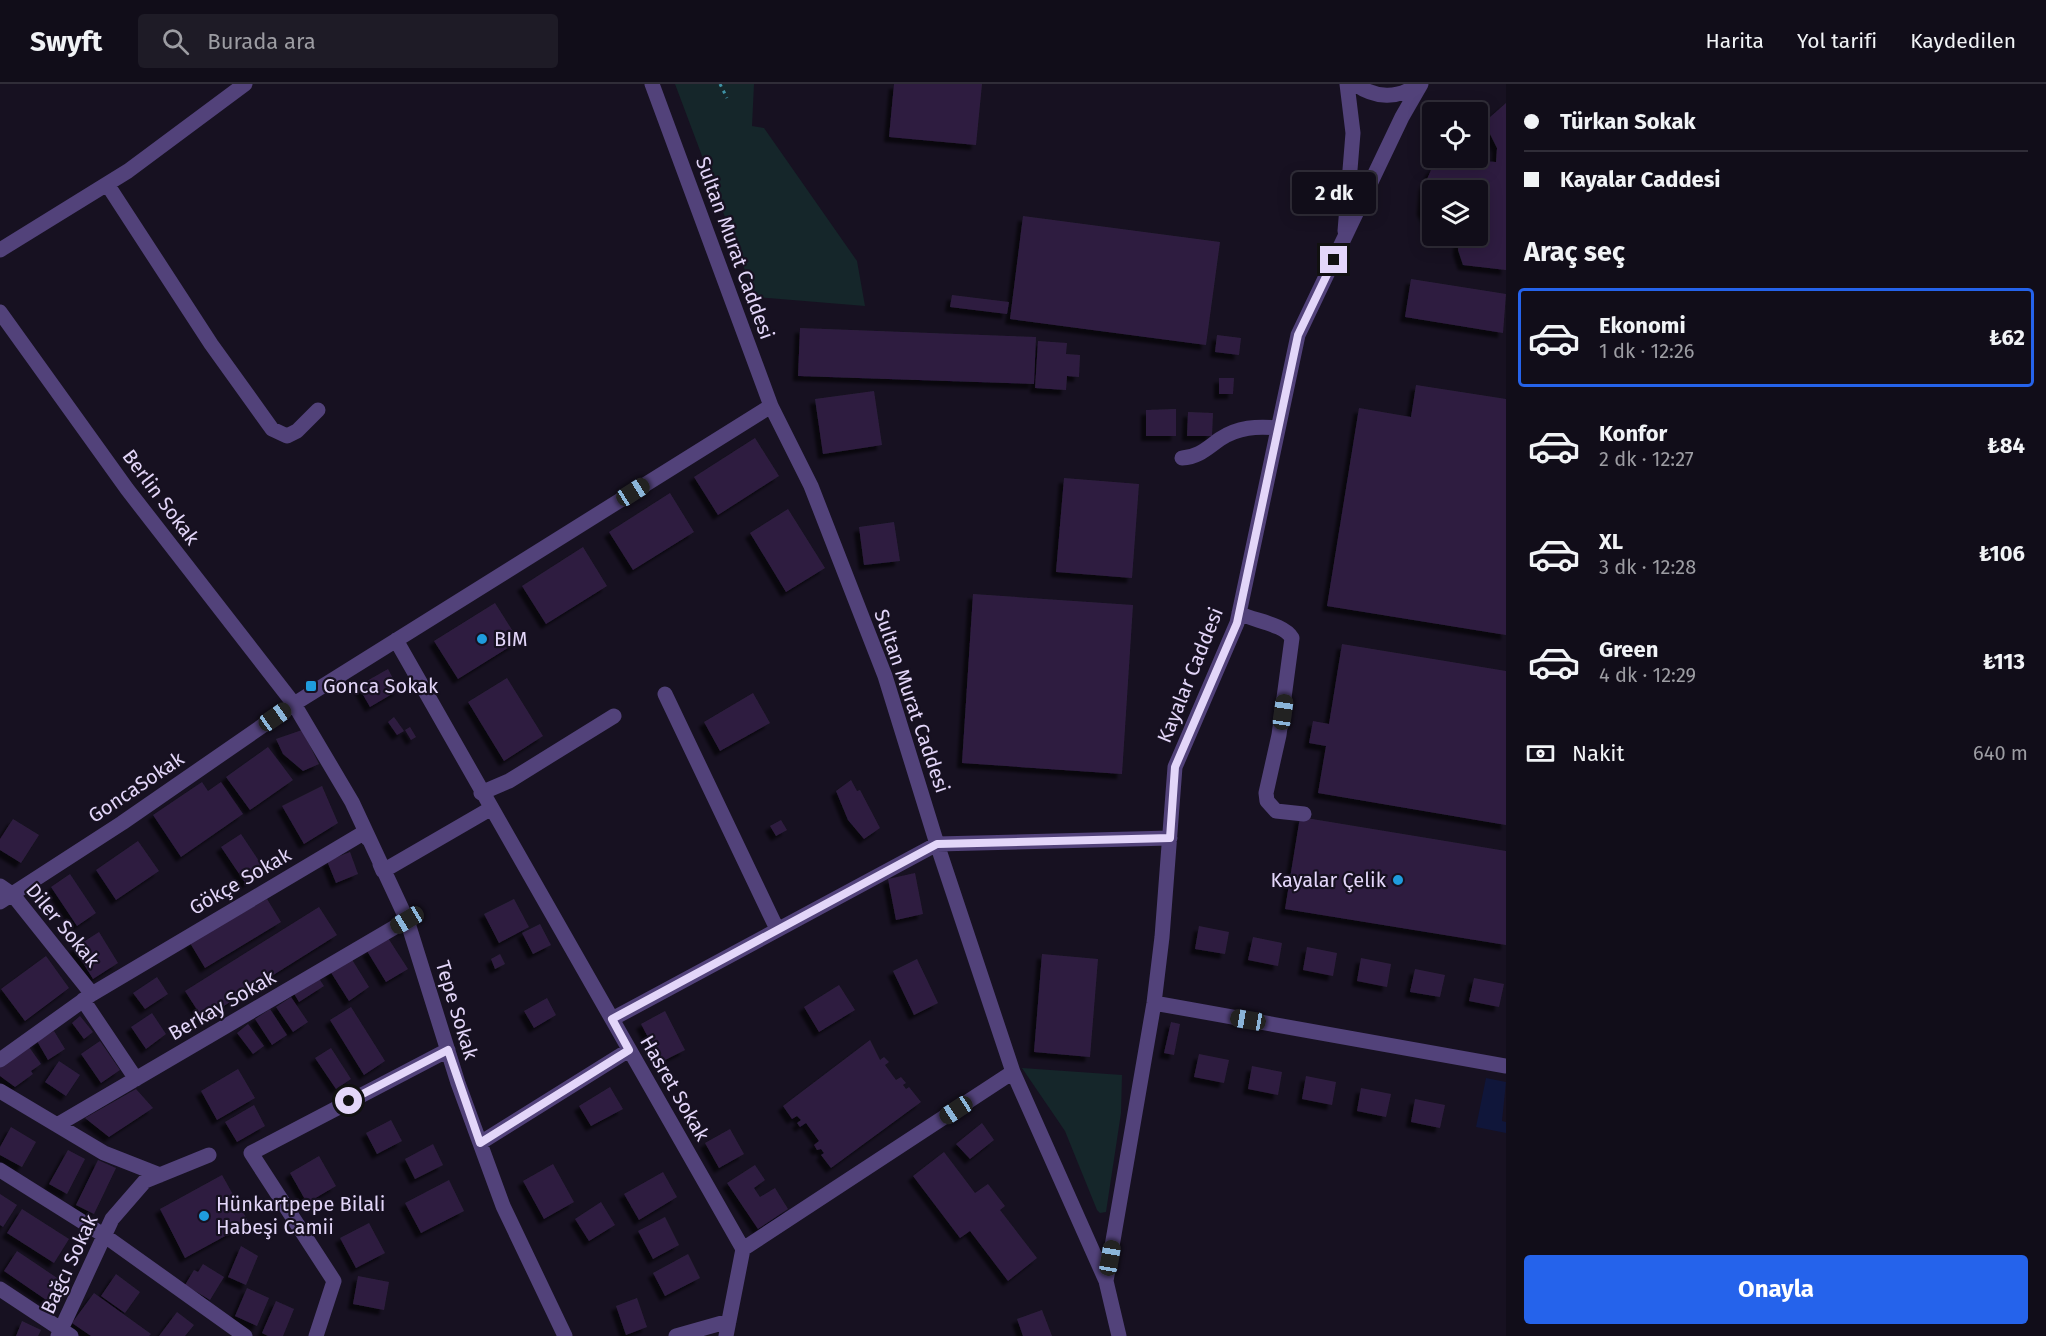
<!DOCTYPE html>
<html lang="tr">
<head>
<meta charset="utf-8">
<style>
	:root { --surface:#110d19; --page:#1e1b26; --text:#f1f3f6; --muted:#9c9ca2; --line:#302d38; --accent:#2563eb }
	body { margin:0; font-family:"Fira Sans",sans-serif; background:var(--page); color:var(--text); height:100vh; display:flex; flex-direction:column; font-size:22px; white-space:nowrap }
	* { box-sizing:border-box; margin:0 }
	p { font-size:20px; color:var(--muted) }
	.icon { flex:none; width:33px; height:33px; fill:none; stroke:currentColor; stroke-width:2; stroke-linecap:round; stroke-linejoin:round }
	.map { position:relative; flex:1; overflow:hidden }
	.drawer { display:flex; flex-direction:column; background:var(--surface); width:540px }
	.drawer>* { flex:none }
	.hud { display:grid; align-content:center; height:132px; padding:0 18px; background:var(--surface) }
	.fabs { position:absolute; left:1422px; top:18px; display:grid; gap:12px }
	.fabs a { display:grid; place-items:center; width:66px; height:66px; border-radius:6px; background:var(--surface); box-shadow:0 3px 15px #0003,0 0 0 2px var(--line); font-size:30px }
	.end { position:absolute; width:27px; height:27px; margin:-14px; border:8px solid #e3d6f9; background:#111; box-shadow:0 0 0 3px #111 }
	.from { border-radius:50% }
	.bubble { position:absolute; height:42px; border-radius:6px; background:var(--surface); box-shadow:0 3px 15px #0003,0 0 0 2px var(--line); font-size:20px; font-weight:700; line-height:42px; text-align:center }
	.car { position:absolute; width:18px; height:36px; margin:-18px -9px; border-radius:8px; box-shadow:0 0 4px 2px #0007; background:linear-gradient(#222 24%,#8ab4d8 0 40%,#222 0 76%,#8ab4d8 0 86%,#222 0) }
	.hud b { display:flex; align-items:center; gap:21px; height:57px; font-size:22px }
	.hud b+b { border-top:2px solid var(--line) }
	.hud i { width:15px; height:15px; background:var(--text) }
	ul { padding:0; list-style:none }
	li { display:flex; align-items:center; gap:18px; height:99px; margin:0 12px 9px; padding:0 6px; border:3px solid transparent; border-radius:6px }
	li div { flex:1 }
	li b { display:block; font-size:22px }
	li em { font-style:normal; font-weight:700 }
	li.selected { border-color:var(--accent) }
	li>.icon { width:54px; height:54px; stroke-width:1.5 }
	h2 { padding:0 18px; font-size:27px; line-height:72px }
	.pay { display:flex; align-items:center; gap:15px; height:66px; padding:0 18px; font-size:22px }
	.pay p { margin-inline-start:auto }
	.cta { display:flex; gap:12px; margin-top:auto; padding:12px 18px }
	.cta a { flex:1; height:69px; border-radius:6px; background:var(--accent); color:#fff; font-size:24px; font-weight:700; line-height:69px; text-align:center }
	header { display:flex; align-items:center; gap:36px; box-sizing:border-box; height:84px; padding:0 30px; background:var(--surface); border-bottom:2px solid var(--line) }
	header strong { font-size:28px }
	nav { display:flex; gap:33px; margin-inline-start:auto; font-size:21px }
	.search { width:420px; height:54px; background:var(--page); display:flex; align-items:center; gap:15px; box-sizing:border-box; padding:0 21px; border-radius:6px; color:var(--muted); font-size:22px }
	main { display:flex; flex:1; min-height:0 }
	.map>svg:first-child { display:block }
</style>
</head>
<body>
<header>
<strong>Swyft</strong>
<div class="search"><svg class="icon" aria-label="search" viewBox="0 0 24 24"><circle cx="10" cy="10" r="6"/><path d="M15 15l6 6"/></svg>Burada ara</div>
<nav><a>Harita</a><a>Yol tarifi</a><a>Kaydedilen</a></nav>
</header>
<main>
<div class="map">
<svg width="1506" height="1252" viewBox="0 0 1506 1252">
	<defs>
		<filter id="shadow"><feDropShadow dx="-5" dy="5" stdDeviation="1.5" flood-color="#0009"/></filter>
	</defs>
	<rect width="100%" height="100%" fill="#171121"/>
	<path fill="#15262a" d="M675,0H754L752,42L764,44L857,177L865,222L755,213Z
		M1022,984L1122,991L1121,1029L1106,1128L1100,1129L1097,1126L1065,1047Z"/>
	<path fill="#10163a" d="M1486,994L1506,998L1502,1037L1506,1038V1049L1476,1043Z"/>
	<path fill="#2e1f3f" filter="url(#shadow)" d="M894,0H982L976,61L889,53Z
		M1506,19V186L1463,181L1458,166L1459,152H1478V106H1432V146L1422,126L1424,102L1431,86L1445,74L1450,79L1459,75L1496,78L1497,64L1488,46L1489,34Z
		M1023,132L1220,158L1206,261L1010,235Z
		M1411,195L1506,210L1503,249L1405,233Z
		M952,211L1009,218L1007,230L950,223Z
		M800,244L1036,253L1034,300L798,292Z
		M1217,251L1241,254L1239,271L1215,268Z
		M1038,257L1067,259L1066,270L1080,271L1079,293L1067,292L1066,306L1035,304Z
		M1219,294H1234L1233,310H1219Z
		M1416,301L1506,315V551L1327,522L1359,324L1411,333Z
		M874,307L882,361L823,370L815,315Z
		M1176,325V352H1146V326Z
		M1188,328L1213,329L1212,352H1187Z
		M755,354L779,392L718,431L694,393Z
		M1064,394L1139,400L1132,494L1056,488Z
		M670,409L694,448L633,486L609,448Z
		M788,425L825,484L786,508L750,449Z
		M894,438L900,477L864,481L859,443Z
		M583,463L607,502L546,540L522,502Z
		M973,510L1133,521L1122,690L962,679Z
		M495,519L519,557L458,595L434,557Z
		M1342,560L1506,587V741L1318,709L1326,662L1309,659L1313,637L1329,640Z
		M388,585L399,606L370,623L358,602Z
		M507,594L543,652L504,677L468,618Z
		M753,609L770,639L720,667L704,638Z
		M394,633L404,647L397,651L388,638Z
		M410,643L416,653L411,656L405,646Z
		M302,646L319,680L303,687L283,670L276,655Z
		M268,663L293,696L250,726L226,693Z
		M851,696L857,707L860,706L880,744L864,755L848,736L836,707Z
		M202,698L208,707L221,698L243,730L181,773L153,731Z
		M322,702L338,739L304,760L282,722Z
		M1300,733L1506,767V861L1285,825Z
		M13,735L39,751L21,779L0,766V755Z
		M781,736L787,746L776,752L770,742Z
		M241,750L265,786L246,800L221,763Z
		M138,757L159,787L116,816L96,786Z
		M350,768L358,790L336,799L327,777Z
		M915,789L923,830L896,836L888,795Z
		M70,790L96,829L77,842L51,803Z
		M267,815L281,838L205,884L190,859Z
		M514,815L529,843L499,859L484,830Z
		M319,823L337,851L203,935L185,907Z
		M540,840L551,861L533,870L522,849Z
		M1199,842L1229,848L1225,870L1195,865Z
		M99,848L118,879L93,895L74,864Z
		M1253,853L1282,859L1278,882L1248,876Z
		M388,854L408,885L386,898L367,867Z
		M1307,863L1337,869L1333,892L1303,886Z
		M500,870L505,880L495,885L491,875Z
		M1042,870L1098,875L1090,973L1034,968Z
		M46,872L69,904L25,937L1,905Z
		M351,874L369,903L349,917L330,887Z
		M1361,874L1391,880L1387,903L1357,897Z
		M917,875L938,919L914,931L893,887Z
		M1415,885L1445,891L1440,913L1410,908Z
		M157,893L168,910L145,925L133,909Z
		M318,893L324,902L299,918L293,908Z
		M1474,894L1504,900L1499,923L1469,917Z
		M839,901L855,926L819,948L804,923Z
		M291,913L308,938L293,948L276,923Z
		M547,914L556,931L534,944L524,927Z
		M351,923L385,977L364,991L330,936Z
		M270,925L287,951L272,961L255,935Z
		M665,927L685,966L661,978L641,940Z
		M152,929L166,950L146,965L131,943Z
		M80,932L93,948L84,955L72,939Z
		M1171,938L1180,940L1174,971L1164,969Z
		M248,940L264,962L253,970L237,949Z
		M54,947L65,965L48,976L37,957Z
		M870,956L880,976L884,973L889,978L885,981L896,996L901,993L906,999L903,1001L906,1005L909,1003L921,1018L831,1084L821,1071L824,1069L821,1065L817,1066L814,1061L819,1057L806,1039L800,1043L797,1039L801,1036L797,1032L792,1035L783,1022Z
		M100,957L120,986L101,999L81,970Z
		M29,963L41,980L31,987L33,990L15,1003L0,992V981Z
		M331,964L351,995L336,1005L315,974Z
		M1199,970L1229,976L1224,999L1194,993Z
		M59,977L80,991L66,1012L45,998Z
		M1252,982L1282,988L1278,1011L1248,1005Z
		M238,985L255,1014L217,1036L201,1007Z
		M1306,992L1336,998L1332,1021L1302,1015Z
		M610,1003L623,1025L591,1042L579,1022Z
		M1361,1004L1391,1010L1386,1033L1357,1027Z
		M136,1005L153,1024L109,1053L85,1034Z
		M1415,1015L1445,1021L1440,1044L1411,1038Z
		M254,1021L265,1042L237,1058L225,1038Z
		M391,1036L402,1057L377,1070L366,1049Z
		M982,1039L994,1056L970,1075L956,1060Z
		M11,1043L36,1058L22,1083L0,1071V1063Z
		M730,1045L744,1070L719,1084L705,1059Z
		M433,1060L443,1081L415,1095L405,1075Z
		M68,1066L85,1075L67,1110L49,1100Z
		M944,1068L975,1109L988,1100L1005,1122L1000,1126L1037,1174L1008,1197L970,1147L960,1154L913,1092Z
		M319,1072L336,1102L307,1119L290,1089Z
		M98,1076L116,1084L94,1130L76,1121Z
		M553,1080L574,1118L544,1135L523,1097Z
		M755,1081L765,1096L754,1104L760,1113L775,1104L788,1125L758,1145L727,1099Z
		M663,1088L677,1113L639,1136L624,1110Z
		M222,1091L249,1139L185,1174L160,1125Z
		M449,1096L464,1127L421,1149L405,1119Z
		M0,1110L17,1121L3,1143L0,1141Z
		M601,1118L615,1141L589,1157L575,1135Z
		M22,1125L69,1155L54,1179L7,1149Z
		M665,1133L679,1161L653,1175L638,1147Z
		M369,1139L385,1169L356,1184L340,1154Z
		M241,1162L258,1172L246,1201L228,1193Z
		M17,1167L69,1202L55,1222L4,1187Z
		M688,1170L700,1194L665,1212L653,1189Z
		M203,1180L224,1193L210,1216L185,1201L194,1186L198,1188Z
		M116,1190L140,1208L125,1229L101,1212Z
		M358,1192L389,1198L384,1226L353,1220Z
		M247,1204L269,1214L257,1242L235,1232Z
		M94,1209L151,1250L149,1252H91L72,1239Z
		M637,1214L647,1243L626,1251L616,1222Z
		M276,1217L294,1225L283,1252H268L262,1249Z
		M1042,1226L1052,1252H1023L1017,1235Z
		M177,1228L194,1241L185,1252H159Z
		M22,1237L41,1246L38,1252H16Z"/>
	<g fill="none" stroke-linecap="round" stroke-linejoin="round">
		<path stroke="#3f92a5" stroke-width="3" stroke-dasharray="3 4.5" stroke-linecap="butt" d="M720,0L727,14"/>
		<path stroke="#52427a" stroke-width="15" d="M652,0L771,322L811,402L885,592L937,760L1013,988L1106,1197L1119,1252
			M1355,0C1375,14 1398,16 1418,0
			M107,100L211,260L272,345L287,352L297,347L318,326
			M1345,147L1353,49L1347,0
			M0,166L128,87L245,0
			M0,228L127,405L294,620L352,718L407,836L458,999L503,1122L565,1252
			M1182,374C1199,373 1207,364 1220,355C1238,343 1257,342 1278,344
			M1239,529C1254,537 1284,540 1292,554L1279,651L1266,709L1267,717L1276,727L1304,730
			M396,556L743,1165L726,1252
			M665,610L777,845
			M481,709L509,697L614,632
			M380,780L383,787L490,725
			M0,802L13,811L92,910
			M0,818L122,739L294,620L771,322
			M83,916L136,995
			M1154,919L1506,982
			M612,935L937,760L1170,754
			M0,976L92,910L365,748L368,755
			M0,1007L104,1069L160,1091
			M57,1041L407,836
			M480,1059L629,966
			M0,1086L105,1152L245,1252
			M743,1165L1013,988
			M1106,1197L1154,919L1162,853L1175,683L1237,539L1298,251L1402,33L1421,0
			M0,1205L71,1252
			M58,1252L112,1135L145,1097L209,1071
			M316,1252L334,1197L251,1069L448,966
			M676,1252L729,1237"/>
	</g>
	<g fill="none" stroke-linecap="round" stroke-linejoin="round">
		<path stroke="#e3d6f9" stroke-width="8" d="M349,1017L448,966L480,1059L629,966L612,935L937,760L1170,754L1175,683L1237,539L1298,251L1334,176"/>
	</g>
	<g fill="#1f9cdd" stroke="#171121" stroke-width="2">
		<circle cx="482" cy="555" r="6"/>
		<rect x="305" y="596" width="12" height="12" rx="3"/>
		<circle cx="1398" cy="796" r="6"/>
		<circle cx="204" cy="1132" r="6"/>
	</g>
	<g text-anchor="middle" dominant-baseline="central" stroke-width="4.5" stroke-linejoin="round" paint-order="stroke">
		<g font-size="20" fill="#e3d6f9" stroke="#171121">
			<text transform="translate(735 164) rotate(70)">Sultan Murat Caddesi</text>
			<text transform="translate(161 413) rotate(53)">Berlin Sokak</text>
			<text transform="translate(1190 591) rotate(-68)">Kayalar Caddesi</text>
			<text transform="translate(912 617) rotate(71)">Sultan Murat Caddesi</text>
			<text transform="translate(136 703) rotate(-34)">GoncaSokak</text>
			<text transform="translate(240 797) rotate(-30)">Gökçe Sokak</text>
			<text transform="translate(63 841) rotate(50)">Diler Sokak</text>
			<text transform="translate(222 921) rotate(-30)">Berkay Sokak</text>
			<text transform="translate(457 926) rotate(73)">Tepe Sokak</text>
			<text transform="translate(675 1004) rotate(60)">Hasret Sokak</text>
			<text transform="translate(69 1180) rotate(-65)">Bağcı Sokak</text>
		</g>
		<g font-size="20" fill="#e3d6f9" stroke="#171121" text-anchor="start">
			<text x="494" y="555">BIM</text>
			<text x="323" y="602">Gonca Sokak</text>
			<text x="1386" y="796" text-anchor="end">Kayalar Çelik</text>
			<text x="216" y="1120">Hünkartpepe Bilali<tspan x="216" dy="23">Habeşi Camii</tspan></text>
		</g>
	</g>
</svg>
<div class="fabs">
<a><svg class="icon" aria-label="locate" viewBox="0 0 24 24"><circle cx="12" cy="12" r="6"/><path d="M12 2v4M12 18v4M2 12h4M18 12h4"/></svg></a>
<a><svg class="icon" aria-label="layers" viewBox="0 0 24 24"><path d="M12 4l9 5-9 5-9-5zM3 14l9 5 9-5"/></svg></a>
</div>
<i class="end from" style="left:349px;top:1017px"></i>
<i class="end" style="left:1334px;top:176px"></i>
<div class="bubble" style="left:1292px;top:88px;width:84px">2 dk</div>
<i class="car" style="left:633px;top:408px;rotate:58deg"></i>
<i class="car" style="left:1283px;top:628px;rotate:8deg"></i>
<i class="car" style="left:275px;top:633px;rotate:55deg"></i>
<i class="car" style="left:407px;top:836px;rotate:239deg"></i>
<i class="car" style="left:1248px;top:936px;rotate:280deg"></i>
<i class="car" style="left:956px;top:1026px;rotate:237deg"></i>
<i class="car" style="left:1110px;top:1174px;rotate:10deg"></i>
</div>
<section class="drawer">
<div class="hud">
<b><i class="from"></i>Türkan Sokak</b>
<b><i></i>Kayalar Caddesi</b>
</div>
<h2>Araç seç</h2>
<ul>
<li class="selected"><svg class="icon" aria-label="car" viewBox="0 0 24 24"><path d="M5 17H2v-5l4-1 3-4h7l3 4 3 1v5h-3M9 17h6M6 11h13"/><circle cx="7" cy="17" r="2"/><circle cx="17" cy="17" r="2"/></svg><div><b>Ekonomi</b><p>1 dk · 12:26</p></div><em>₺62</em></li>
<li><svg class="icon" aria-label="car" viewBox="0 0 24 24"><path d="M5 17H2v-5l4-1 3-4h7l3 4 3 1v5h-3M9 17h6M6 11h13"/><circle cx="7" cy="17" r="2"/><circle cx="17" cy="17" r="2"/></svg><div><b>Konfor</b><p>2 dk · 12:27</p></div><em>₺84</em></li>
<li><svg class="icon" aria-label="car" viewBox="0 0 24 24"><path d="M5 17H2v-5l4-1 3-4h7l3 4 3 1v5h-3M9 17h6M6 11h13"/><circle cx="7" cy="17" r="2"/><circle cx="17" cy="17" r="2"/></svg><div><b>XL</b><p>3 dk · 12:28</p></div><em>₺106</em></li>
<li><svg class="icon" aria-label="car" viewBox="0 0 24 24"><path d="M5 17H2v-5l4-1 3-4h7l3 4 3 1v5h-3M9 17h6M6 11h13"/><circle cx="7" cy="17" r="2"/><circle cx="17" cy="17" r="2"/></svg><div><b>Green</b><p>4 dk · 12:29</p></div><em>₺113</em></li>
</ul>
<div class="pay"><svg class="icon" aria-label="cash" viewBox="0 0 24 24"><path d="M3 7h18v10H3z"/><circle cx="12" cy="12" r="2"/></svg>Nakit<p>640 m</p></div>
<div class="cta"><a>Onayla</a></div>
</section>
</main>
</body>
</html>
